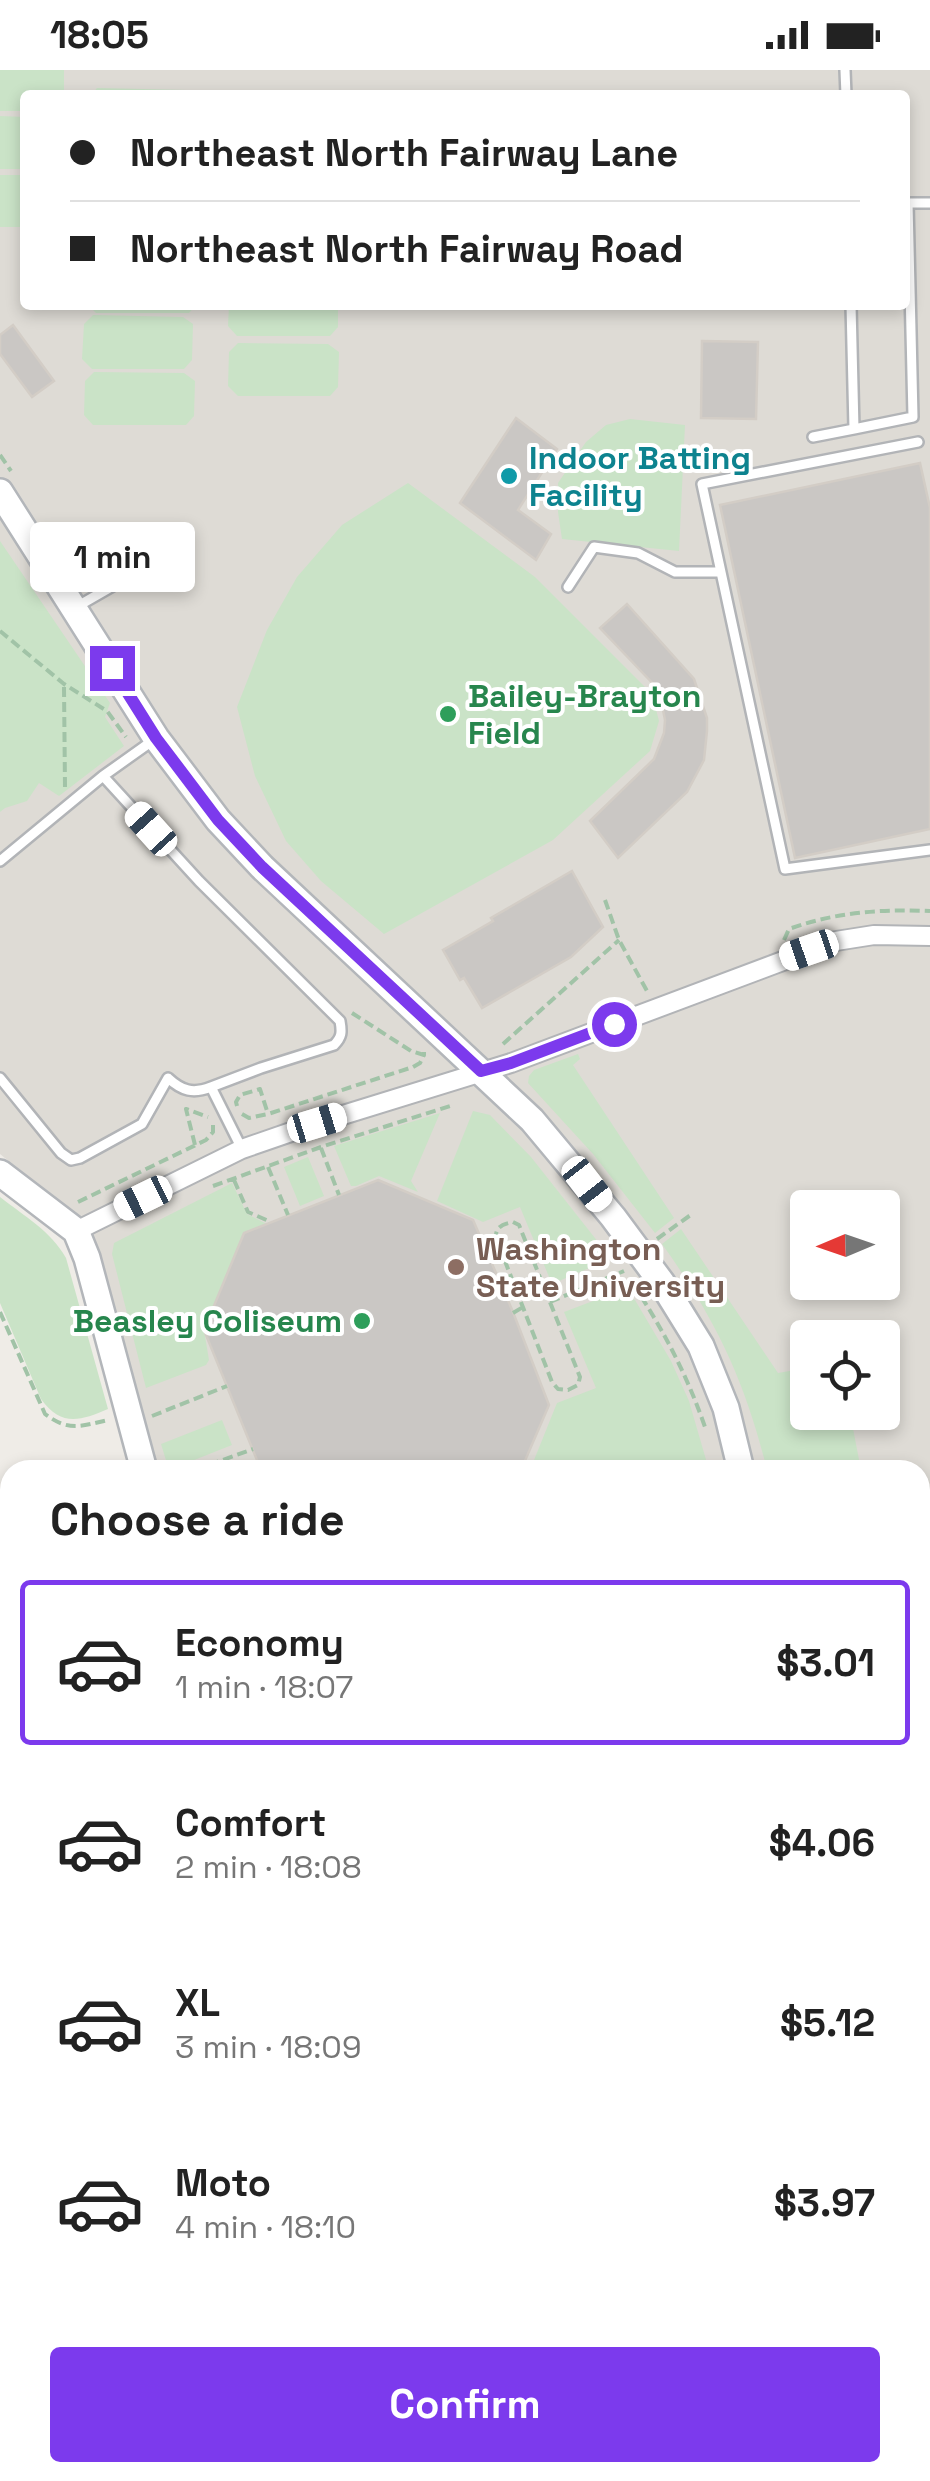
<!DOCTYPE html>
<html lang="en">
<head>
<meta charset="utf-8">
<style>
	:root { --surface:#fff; --page:#f6f6f6; --text:#222; --muted:#767676; --line:#e0e0e0; --accent:#7c3aed }
	body { margin:0; font-family:"Space Grotesk",sans-serif; background:var(--page); color:var(--text); height:100vh; display:flex; flex-direction:column; font-size:38px; white-space:nowrap }
	* { box-sizing:border-box; margin:0 }
	p { font-size:32px; color:var(--muted) }
	.icon { flex:none; width:55px; height:55px; fill:none; stroke:currentColor; stroke-width:2; stroke-linecap:round; stroke-linejoin:round }
	.map { position:relative; flex:1; overflow:hidden }
	.details { position:absolute; left:0px; top:1390px; width:930px; height:1022px; display:flex; flex-direction:column; background:var(--surface); border-radius:30px 30px 0 0; box-shadow:0 5px 15px #0003 }
	.details>* { flex:none }
	.hud { position:absolute; left:20px; top:20px; width:890px; height:220px; border-radius:10px; box-shadow:0 5px 15px #0003; display:grid; align-content:center; height:220px; padding:0 50px; background:var(--surface) }
	.needle { width:65px; rotate:268deg }
	.buttons { position:absolute; left:790px; top:1120px; display:grid; gap:20px }
	.buttons a { display:grid; place-items:center; width:110px; height:110px; border-radius:10px; background:var(--surface); box-shadow:0 5px 15px #0003; font-size:50px }
	.end { position:absolute; width:45px; height:45px; margin:-22px; border:12px solid #7c3aed; background:#fff; box-shadow:0 0 0 5px #fff }
	.from { border-radius:50% }
	.bubble { position:absolute; height:70px; border-radius:10px; background:var(--surface); box-shadow:0 5px 15px #0003; font-size:32px; font-weight:700; line-height:70px; text-align:center }
	.car { position:absolute; width:30px; height:60px; margin:-30px -15px; border-radius:12px; box-shadow:0 0 8px 2px #0007; background:linear-gradient(#fff 24%,#345 0 40%,#fff 0 76%,#345 0 86%,#fff 0) }
	.hud b { display:flex; align-items:center; gap:35px; height:95px; font-size:38px }
	.hud b+b { border-top:2px solid var(--line) }
	.hud i { width:25px; height:25px; background:var(--text) }
	ul { padding:0; list-style:none }
	li { display:flex; align-items:center; gap:30px; height:165px; margin:0 20px 15px; padding:0 30px; border:5px solid transparent; border-radius:10px }
	li div { flex:1 }
	li b { display:block; font-size:38px }
	li em { font-style:normal; font-weight:700 }
	li.current { border-color:var(--accent) }
	li>.icon { width:90px; height:90px; stroke-width:1.5 }
	h2 { padding:0 50px; font-size:45px; line-height:120px }
	.action { display:flex; gap:20px; margin-top:auto; padding:20px 50px }
	.action a { flex:1; height:115px; border-radius:10px; background:var(--accent); color:#fff; font-size:40px; font-weight:700; line-height:115px; text-align:center }
	.status { display:flex; justify-content:space-between; align-items:center; height:70px; padding:0 50px; background:var(--surface); direction:ltr }
	.status svg { height:28px; fill:currentColor }
	.map>svg:first-child { display:block }
</style>
</head>
<body>
<div class="status"><b>18:05</b><svg viewBox="0 0 49 12"><path d="M0 12V9h3v3zM5 12V6h3v6zM10 12V3h3v9zM15 12V0h3v12zM26 1h20v11H26zM47 4h2v5h-2z"/></svg></div>
<div class="map">
<svg width="930" height="2411" viewBox="0 0 930 2411">
	<rect width="100%" height="100%" fill="#efece7"/>
	<path fill="#dedbd5" fill-rule="evenodd" d="M0,0H930V2411H493L492,2402H920V1400H156L100,1181L65,1137L0,1084ZM25,25H905V235H25ZM808,1138H882V1212H808ZM808,1268H882V1342H808Z"/>
	<path fill="#cae3c7" d="M0,0H64V25H25V41H0Z
		M97,18L187,20L194,25H91Z
		M0,46L25,47V99H0Z
		M0,105H25V157H0Z
		M88,235H196L189,243H96Z
		M229,235H338V257L330,266H237L228,256Z
		M93,245L183,247L193,254L192,290L184,299H92L82,289L84,254Z
		M238,273L328,274L339,282L338,317L330,326H238L228,316L229,282Z
		M94,302L184,303L195,311L194,346L186,355H93L84,345L85,311Z
		M630,349L685,355L679,481L562,469L558,442V413L586,372L606,355Z
		M408,413L535,507L652,624L659,651L650,681L553,770L384,864L321,811L286,771L255,706L237,637L267,560L297,507L342,455Z
		M0,471L110,633L105,647L124,676L59,726L39,713L27,731L5,738L0,742Z
		M578,984L580,989L573,995L674,1148L655,1163L593,1084L528,1013L529,1006L534,1000Z
		M473,1041L490,1045L531,1087L606,1182L601,1193L552,1214L520,1137L483,1152L437,1131Z
		M440,1043L411,1111L418,1122L379,1106L356,1116H351L334,1076Z
		M308,1087L324,1126L300,1136L284,1097Z
		M232,1113L247,1144L267,1154L244,1164L204,1260L209,1290L206,1295L146,1318L112,1184L114,1173Z
		M0,1127C24,1146 51,1161 66,1188L108,1339C80,1351 61,1357 41,1329L0,1233Z
		M681,1159L778,1303L807,1298L808,1342L850,1343L861,1400H767C745,1310 715,1248 662,1174Z
		M614,1223L635,1230L671,1291L689,1331L709,1400H530L557,1333L596,1318L564,1242Z
		M222,1350L232,1375L169,1400L161,1374Z
		M930,1477V1684H920V1648L926,1647L924,1570H920V1478Z
		M0,1794H6V1813L10,1814V1914H0Z
		M920,1908H930V1987L920,1988Z
		M920,2218L930,2231V2348L920,2344Z"/>
	<path fill="#cac7c4" stroke="#d3cdc6" stroke-width="2.5" d="M13,255L54,311L32,327L0,284V265Z
		M702,271L758,272L756,349L701,348Z
		M516,348L557,379L518,440L551,464L536,490L460,433Z
		M920,393L930,438V759L795,788L720,435Z
		M627,534L694,609L707,648V661L704,690L687,722L618,788L590,751L654,689L664,663L665,650L659,620L600,558Z
		M572,801L603,857L571,887L482,938L464,908L460,910L443,880L493,851L491,848Z
		M378,1110L473,1150L513,1242L549,1335L521,1400H261L204,1260L244,1163Z"/>
	<g fill="none" stroke-linecap="round" stroke-linejoin="round">
		<g stroke="#b2b4b7" stroke-width="14">
			<path id="lane" d="M845,0L846,25
				M851,235L854,359L913,347L908,133H930
				M813,367L854,359
				M918,372L702,414L785,799L930,780
				M568,517L594,477L638,483L675,502H721
				M78,536L118,513
				M103,706L199,811L340,951C342,962 342,967 334,975L261,998L211,1017L242,1079
				M0,791L103,706L155,669
				M0,1008L61,1083L71,1090L80,1088L142,1054L168,1008C182,1021 193,1024 211,1017
				M920,2130L930,2121
				M0,2214L10,2215
				M529,2411L537,2402"/>
		</g>
		<g stroke="#b2b4b7" stroke-width="22">
			<path id="street" d="M76,1161L242,1079L317,1053L511,993L836,871L874,865L930,866
				M0,1605H10
				M0,1933H10
				M385,2411L459,2408"/>
		</g>
		<g stroke="#b3b6ba" stroke-width="30">
			<path id="secondary" d="M0,422L156,668L218,750L262,797L532,1050L613,1147L662,1213L701,1276L726,1338L741,1400
				M0,1103L76,1161L87,1188L144,1400
				M920,1452L930,1450
				M920,2141L930,2152
				M6,2411L10,2389"/>
		</g>
		<path stroke="#a1c3a7" stroke-width="4" stroke-dasharray="10 5" stroke-linecap="butt" d="M0,385L11,401
			M0,561L64,614L107,641L126,667
			M64,617L65,717
			M605,830L619,870L647,921
			M784,870L789,859C836,842 881,839 930,841
			M352,943L411,981L424,985
			M503,974L619,870
			M237,1036L236,1032L240,1025L260,1019L268,1044
			M242,1044L249,1048L268,1044L413,997L420,993L424,985V982
			M195,1075L186,1039L208,1047
			M321,1078L339,1125
			M268,1097L288,1145
			M234,1110L248,1142L271,1152
			M213,1116L321,1077L450,1036
			M78,1132L206,1070L213,1062V1055
			M513,1152L519,1155L580,1307L578,1315L568,1320L558,1319L552,1312L496,1168C495,1156 504,1154 513,1152Z
			M657,1169L692,1144
			M633,1214C663,1259 687,1305 705,1357
			M550,1232L624,1201
			M0,1242L45,1344C69,1362 81,1356 108,1350
			M513,1243L523,1237
			M152,1346L227,1316
			M195,1400L253,1379
			M920,1478L930,1477
			M920,2184L930,2197
			M0,2293L10,2243
			M920,2361L930,2368
			M493,2402L503,2411
			M38,2403L53,2408L227,2402"/>
		<use href="#lane" stroke="#fff" stroke-width="9"/>
		<use href="#street" stroke="#fff" stroke-width="18"/>
		<use href="#secondary" stroke="#fff" stroke-width="25"/>
	</g>
	<g fill="none" stroke-linecap="round" stroke-linejoin="round">
		<path stroke="#7c3aed" stroke-width="12" d="M112,598L156,668L218,750L262,797L481,1001L511,993L614,954"/>
	</g>
	<circle fill="#0f9aa8" stroke="#fff" stroke-width="4" cx="509" cy="406" r="10"/>
	<g fill="#2e9e5b" stroke="#fff" stroke-width="4">
		<circle cx="448" cy="644" r="10"/>
		<circle cx="362" cy="1251" r="10"/>
	</g>
	<circle fill="#8d6e63" stroke="#fff" stroke-width="4" cx="456" cy="1197" r="10"/>
	<g text-anchor="middle" dominant-baseline="central" stroke-width="8" stroke-linejoin="round" paint-order="stroke">
		<g font-size="32" font-weight="bold" fill="#0d838f" stroke="#fff" text-anchor="start">
			<text x="529" y="388">Indoor Batting<tspan x="529" dy="37">Facility</tspan></text>
		</g>
		<g font-size="32" font-weight="bold" fill="#27864d" stroke="#fff" text-anchor="start">
			<text x="468" y="626">Bailey-Brayton<tspan x="468" dy="37">Field</tspan></text>
			<text x="342" y="1251" text-anchor="end">Beasley Coliseum</text>
		</g>
		<g font-size="32" font-weight="bold" fill="#785e54" stroke="#fff" text-anchor="start">
			<text x="476" y="1179">Washington<tspan x="476" dy="37">State University</tspan></text>
		</g>
	</g>
</svg>
<div class="buttons">
<a><svg class="needle" viewBox="-14 -14 28 28"><path d="M0-13l5 13h-10z" fill="#e53935"/><path d="M0 13l5-13h-10z" fill="#767676"/></svg></a>
<a><svg class="icon" aria-label="locate" viewBox="0 0 24 24"><circle cx="12" cy="12" r="6"/><path d="M12 2v4M12 18v4M2 12h4M18 12h4"/></svg></a>
</div>
<i class="end from" style="left:614px;top:954px"></i>
<i class="end" style="left:112px;top:598px"></i>
<div class="bubble" style="left:30px;top:452px;width:165px">1 min</div>
<i class="car" style="left:151px;top:759px;rotate:318deg"></i>
<i class="car" style="left:809px;top:880px;rotate:251deg"></i>
<i class="car" style="left:317px;top:1053px;rotate:73deg"></i>
<i class="car" style="left:587px;top:1114px;rotate:142deg"></i>
<i class="car" style="left:143px;top:1128px;rotate:244deg"></i>
<div class="hud">
<b><i class="from"></i>Northeast North Fairway Lane</b>
<b><i></i>Northeast North Fairway Road</b>
</div>
<section class="details">
<h2>Choose a ride</h2>
<ul>
<li class="current"><svg class="icon" aria-label="car" viewBox="0 0 24 24"><path d="M5 17H2v-5l4-1 3-4h7l3 4 3 1v5h-3M9 17h6M6 11h13"/><circle cx="7" cy="17" r="2"/><circle cx="17" cy="17" r="2"/></svg><div><b>Economy</b><p>1 min · 18:07</p></div><em>$3.01</em></li>
<li><svg class="icon" aria-label="car" viewBox="0 0 24 24"><path d="M5 17H2v-5l4-1 3-4h7l3 4 3 1v5h-3M9 17h6M6 11h13"/><circle cx="7" cy="17" r="2"/><circle cx="17" cy="17" r="2"/></svg><div><b>Comfort</b><p>2 min · 18:08</p></div><em>$4.06</em></li>
<li><svg class="icon" aria-label="car" viewBox="0 0 24 24"><path d="M5 17H2v-5l4-1 3-4h7l3 4 3 1v5h-3M9 17h6M6 11h13"/><circle cx="7" cy="17" r="2"/><circle cx="17" cy="17" r="2"/></svg><div><b>XL</b><p>3 min · 18:09</p></div><em>$5.12</em></li>
<li><svg class="icon" aria-label="car" viewBox="0 0 24 24"><path d="M5 17H2v-5l4-1 3-4h7l3 4 3 1v5h-3M9 17h6M6 11h13"/><circle cx="7" cy="17" r="2"/><circle cx="17" cy="17" r="2"/></svg><div><b>Moto</b><p>4 min · 18:10</p></div><em>$3.97</em></li>
</ul>
<div class="action"><a>Confirm</a></div>
</section>
</div>
</body>
</html>
